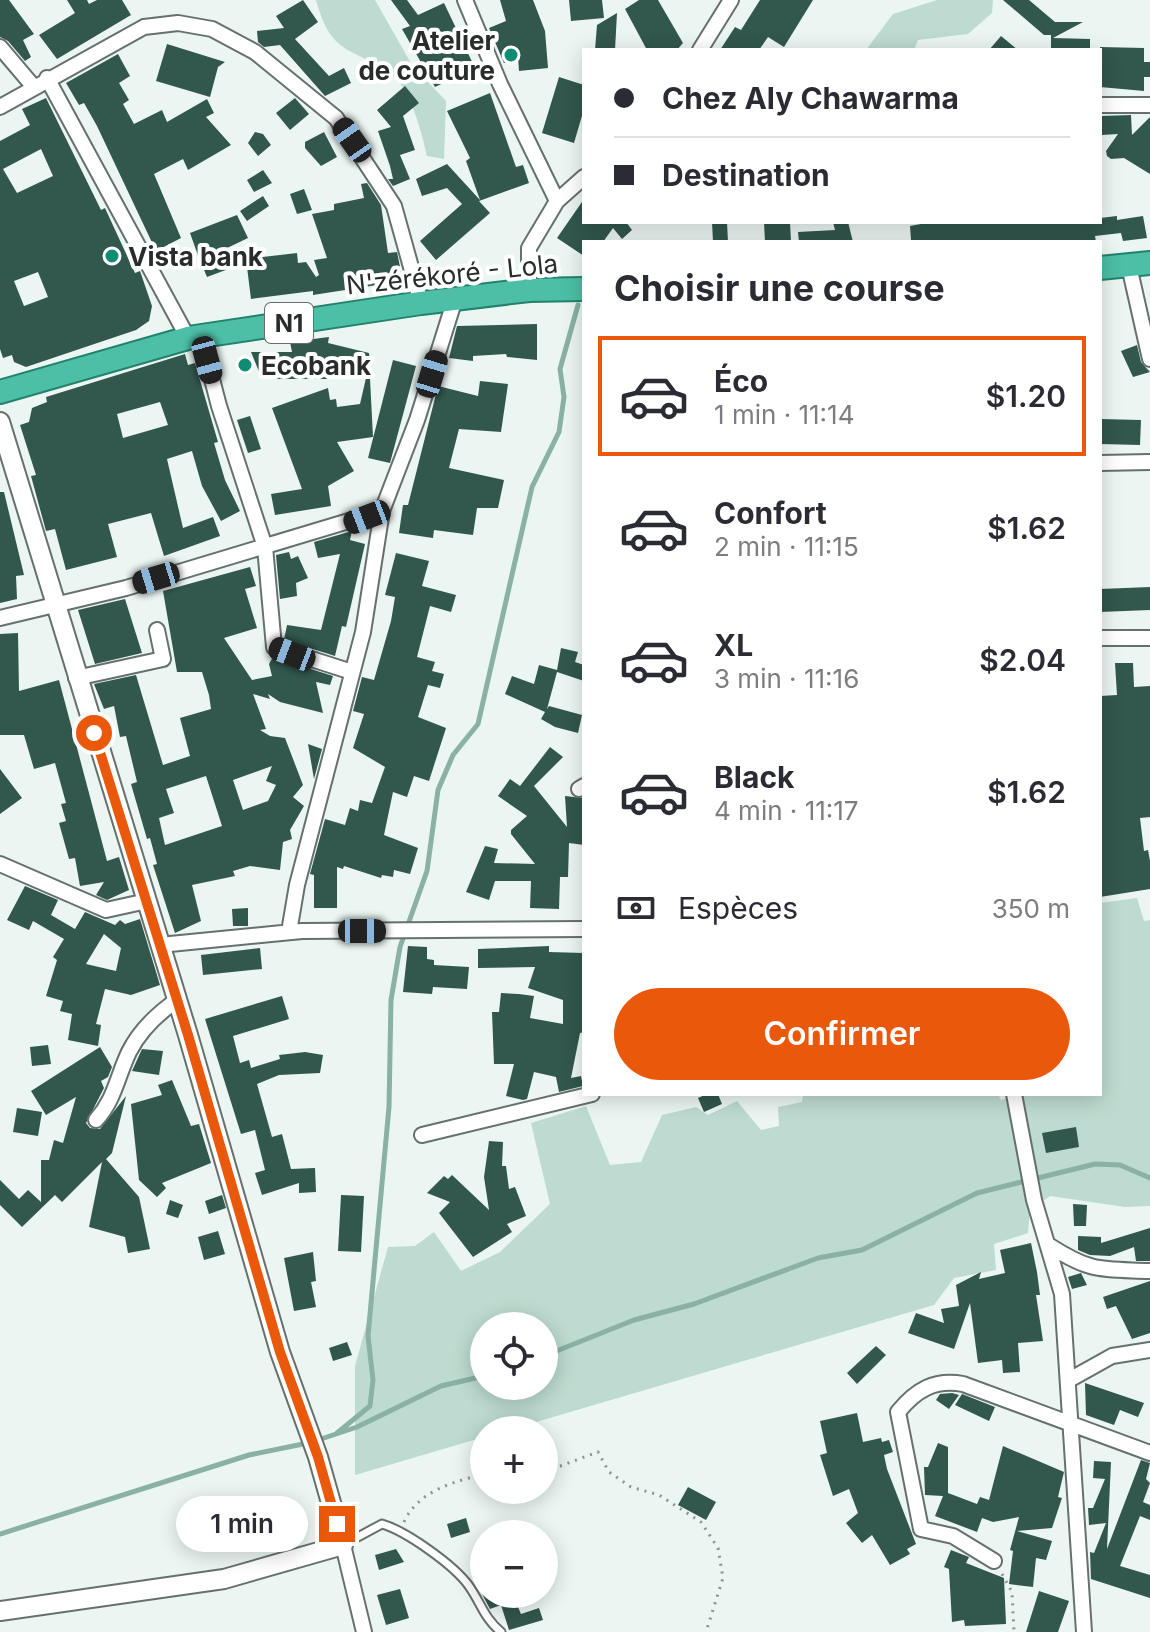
<!DOCTYPE html>
<html lang="fr">
<head>
<meta charset="utf-8">
<style>
	:root { --surface:#fff; --page:#f2f2f3; --text:#2b2b33; --muted:#7c7c81; --line:#e1e1e2; --accent:#ea580c }
	body { margin:0; font-family:Inter,sans-serif; background:var(--page); color:var(--text); height:100vh; display:flex; flex-direction:column; font-size:30px; white-space:nowrap }
	* { box-sizing:border-box; margin:0 }
	p { font-size:26px; color:var(--muted) }
	.icon { flex:none; width:44px; height:44px; fill:none; stroke:currentColor; stroke-width:2; stroke-linecap:round; stroke-linejoin:round }
	.map { position:relative; flex:1; overflow:hidden }
	.drawer { position:absolute; left:582px; top:240px; width:520px; height:856px; display:flex; flex-direction:column; background:var(--surface); border-radius:0px; box-shadow:0 4px 20px #0003 }
	.drawer>* { flex:none }
	.hud { position:absolute; left:582px; top:48px; width:520px; height:176px; border-radius:0px; box-shadow:0 4px 20px #0003; display:grid; align-content:center; height:176px; padding:0 32px; background:var(--surface) }
	.buttons { position:absolute; left:470px; top:1312px; display:grid; gap:16px }
	.buttons a { display:grid; place-items:center; width:88px; height:88px; border-radius:50%; background:var(--surface); box-shadow:0 4px 20px #0003; font-size:40px }
	.end { position:absolute; width:36px; height:36px; margin:-18px; border:10px solid #ea580c; background:#fff; box-shadow:0 0 0 4px #fff }
	.from { border-radius:50% }
	.bubble { position:absolute; height:56px; border-radius:28px; background:var(--surface); box-shadow:0 4px 20px #0003; font-size:26px; font-weight:600; line-height:56px; text-align:center }
	.car { position:absolute; width:24px; height:48px; margin:-24px -12px; border-radius:10px; box-shadow:0 0 6px 2px #0007; background:linear-gradient(#222 24%,#8ab4d8 0 40%,#222 0 76%,#8ab4d8 0 86%,#222 0) }
	.hud b { display:flex; align-items:center; gap:28px; height:76px; font-size:30px }
	.hud b+b { border-top:2px solid var(--line) }
	.hud i { width:20px; height:20px; background:var(--text) }
	ul { padding:0; list-style:none }
	li { display:flex; align-items:center; gap:24px; height:120px; margin:0 16px 12px; padding:0 16px; border:4px solid transparent; border-radius:0px }
	li div { flex:1 }
	li b { display:block; font-size:30px }
	li em { font-style:normal; font-weight:600 }
	li.on { border-color:var(--accent) }
	li>.icon { width:72px; height:72px; stroke-width:1.5 }
	h2 { padding:0 32px; font-size:36px; line-height:96px }
	.pay { display:flex; align-items:center; gap:20px; height:88px; padding:0 32px; font-size:30px }
	.pay p { margin-inline-start:auto }
	.button { display:flex; gap:16px; margin-top:auto; padding:16px 32px }
	.button a { flex:1; height:92px; border-radius:48px; background:var(--accent); color:#fff; font-size:32px; font-weight:600; line-height:92px; text-align:center }
	.map>svg:first-child { display:block }
</style>
</head>
<body>
<div class="map">
<svg width="1150" height="1632" viewBox="0 0 1150 1632">
	<rect width="100%" height="100%" fill="#ebf6f2"/>
	<path fill="#bddbd0" fill-rule="evenodd" d="M316,0H375L412,65L446,101L444,159L427,156C422,134 411,90 393,76C353,45 332,59 316,0Z
		M937,0H993L992,13L968,34L918,40L914,50H866L893,14Z
		M1137,898L1144,921L1150,920V1206L1125,1207L1050,1196L1030,1210L1028,1233L994,1244L996,1270L954,1278L934,1305L509,1430H484V1437L355,1475V1366L388,1247L415,1246L434,1232L461,1271L500,1252L550,1204L531,1123L586,1106L610,1165L641,1162L662,1115L696,1107L708,1115L737,1101L761,1130L779,1126L778,1107L802,1102L803,1094H998L1001,1100L1020,1094H1100V903ZM484,1326H544V1386H484Z"/>
	<g fill="none" stroke-linecap="round" stroke-linejoin="round">
		<path stroke="#8ab1a4" stroke-width="5" d="M544,1356L634,1320L694,1304L818,1258L862,1250L977,1193L1095,1164L1120,1165L1150,1178
			M337,1433L370,1406L373,1380L368,1336L389,1107L391,1000L400,947L427,871L438,790L453,755L478,724L532,487L559,432L564,397L560,369L578,305
			M318,1440L357,1427L441,1386L484,1376
			M0,1534L249,1455L308,1443"/>
	</g>
	<path fill="#32574c" fill-rule="evenodd" d="M0,0H9L34,34L23,40L31,57L25,61L8,41L0,37Z
		M67,0H87L89,4L97,0H122L131,15L57,59L39,35L75,13Z
		M303,0L318,22L295,39L329,76L344,68L351,83L325,96L280,45L264,47L258,42L257,31L284,28L276,16Z
		M391,0H407L418,15L444,3L475,68L435,87L402,29L410,26Z
		M500,0H533L545,31L548,68L519,71L518,57L504,63L489,28L506,21Z
		M569,0H602L604,18L571,21Z
		M639,0H658L683,43L677,50H647L625,9Z
		M760,0H813L784,47L768,37L759,50H720L735,27L741,30Z
		M1003,0H1029L1055,22H1083L1053,38L1090,39V50H1051V35H1044Z
		M617,13L615,50H595L597,25Z
		M1001,36L1018,50H989Z
		M167,44L225,62L218,67L210,97L156,81Z
		M1100,47L1144,48V62H1150V77H1144V91L1100,87Z
		M118,54L130,76L119,83L129,100L123,104L134,124L162,110L167,122L207,99L214,113L206,117L231,145L188,170L183,159L154,174L181,238L156,251L97,126L84,103L79,105L66,83Z
		M559,77L584,85V109L574,143L542,133Z
		M405,86L419,103L403,116L415,150L400,155L410,179L393,186L388,179H393L390,166L378,131L391,127L377,110Z
		M490,93L516,167L523,165L529,183L479,201L490,213L436,260L420,241L462,204L447,188L422,196L416,179L447,164L480,200L466,161L470,158L447,111Z
		M46,98L101,210L105,208L135,273L140,271L152,306L149,321L136,330L26,367L14,362L12,355L3,358L0,349V141L30,125L22,109ZM41,149L53,176L17,193L3,169ZM38,272L48,297L24,306L14,281Z
		M295,98L309,114L290,130L276,113Z
		M1131,115L1132,135L1150,117V174L1124,158L1111,159L1107,156L1106,151L1118,134L1102,135L1101,116Z
		M255,132L263,134L271,145L258,156L248,143Z
		M324,132L337,157L321,166L305,148V142Z
		M263,170L272,183L254,192L247,180Z
		M367,183L381,205L388,253L397,252L403,281L313,295V291L251,299L246,259L297,253L298,263L306,262L316,277L319,275L314,260L327,258L312,214L334,210V204L364,198L361,184Z
		M304,189L312,210L297,214L290,194Z
		M263,196L269,206L247,221L240,211Z
		M584,199V222H626L632,230L622,239L613,228L603,242H584V256L557,238Z
		M237,215L248,238L200,261L190,233Z
		M1117,216V220L1143,216L1147,238L1123,241L1121,233L1095,236L1096,242L911,240L910,226L932,222H1100V218Z
		M712,222H727L728,242H713Z
		M764,222H790L791,242H765Z
		M833,222H848L853,242H799L798,232L835,230Z
		M238,260L239,265L207,277L202,265Z
		M537,324V360L507,357L506,354L473,356V361L449,358L457,326Z
		M329,337L328,343L369,353L370,365L326,369L327,379H262L251,352H292L290,342Z
		M1137,345L1141,362L1150,372L1133,377L1121,351Z
		M185,354L188,365L195,363L218,442L214,443L225,480L240,511L221,521L202,486L192,451L167,459L183,528L213,517L220,536L164,556L151,513L108,524L117,557L66,570L55,529L46,531L31,476L36,475L20,425L29,422L32,408L47,402L46,397ZM160,402L168,425L123,438L117,414Z
		M393,360L416,366L390,463L368,458Z
		M366,378L370,379L373,437L337,442L354,471L328,486L331,506L275,515L271,494L302,489L272,408L328,388L330,400L336,399L337,407L360,404Z
		M480,381L508,384L501,432L459,429L449,468L504,480L498,508H477L473,535L434,530L433,538L399,533L403,505H408L438,386L478,396Z
		M250,416L261,449L248,453L237,420Z
		M1100,419L1141,420L1140,445L1100,444Z
		M0,492H4L24,575L16,576L17,599L0,603Z
		M352,531L350,540L365,544L346,627L342,626L335,656L284,640L287,625L321,630L340,554L318,558L314,542Z
		M289,552L291,559L298,556L308,578L296,583L297,596L280,599L276,555Z
		M396,553L429,561L422,586L456,595L451,612L430,606L417,657L435,662L432,671L444,674L440,688L428,685L418,717L446,728L429,781L414,776L407,797L393,792L384,835L418,848L410,874L394,870L393,877L382,875L381,878L344,866L343,869L337,867V908H314V875L310,874L325,819L345,825L350,808L358,811L360,800L372,803L385,767L353,748L364,714L353,711L362,677L374,680L391,621L395,597L385,595Z
		M250,567L256,586L245,589L257,628L224,638L252,680L272,676L269,664L273,657L333,676L330,685L316,682L323,713L280,702L268,694L270,699L253,694L266,729L260,730L270,736L285,738L303,785L293,797L304,806L290,830L292,839L283,842L280,870L250,866L233,871L235,876L192,885L201,921L175,933L153,865L157,864L150,838L147,839L131,784L137,782L126,736L120,737L114,706L104,709L94,684L136,675L163,765L190,756L180,718L211,709L209,695L202,672H177L163,591ZM272,766L266,781L276,785L268,801L243,810L233,780ZM206,776L222,826L165,845L159,818L174,813L166,789Z
		M1150,587V610L1100,612V589Z
		M125,599L142,653L95,664L78,610Z
		M18,633L19,691L59,680L107,861L119,857L129,890L107,900L96,895L104,882L80,886L75,858L69,859L59,823L66,821L61,804L66,803L55,763L34,769L24,735H0V634Z
		M561,648L578,652L575,662L584,665V681L557,672L547,709L549,706L582,715L578,733L555,727L541,719L545,712L505,694L512,676L534,684L539,665L557,670Z
		M1115,663H1133L1134,687L1150,686V817L1140,818L1144,851L1148,850L1150,861V889L1100,897V696L1117,695Z
		M308,744L322,749L314,779Z
		M550,747L563,757L534,786L567,827L565,796L582,798L584,820V845L569,843L568,877H560L559,909L530,908L531,881H495L489,900L466,892L485,846L498,849L494,863L535,864L511,834V830L527,816L498,796L510,779L520,786Z
		M0,769L22,798L0,814Z
		M25,886L58,900L51,915L75,929L85,912L115,925L120,920L125,924L140,919L160,985L131,995L105,989L96,1024L101,1025L98,1046L68,1040L72,1014L60,1011L63,1001L46,996L57,960L53,957L64,939L33,921L29,930L7,920ZM104,934L121,948L116,971L86,964Z
		M248,908V926H233L232,909Z
		M408,946L427,947V959L434,960V965L469,967L467,989L433,987L432,994L403,992Z
		M549,946V952L584,953V1032L580,1033L571,1078L581,1076L583,1086L559,1092L556,1077L534,1072L527,1099L523,1100L506,1096L514,1064H494L492,1012H499L501,993L519,994L534,996L530,1018L563,1024V1000L528,988L535,967L478,968V949Z
		M260,948L262,969L203,975L201,955Z
		M282,996L289,1019L233,1036L240,1063L249,1060L251,1068L280,1059L279,1055L305,1052L323,1055L320,1073L279,1075L257,1084L272,1137L282,1134L291,1169L315,1168L316,1192L299,1193V1183L262,1195L255,1173L265,1170L255,1130L241,1134L205,1019Z
		M48,1045L51,1064L32,1066L30,1047Z
		M100,1047L112,1067L108,1077L101,1081L104,1088L86,1123L90,1128L100,1129L126,1096L112,1153L106,1159L139,1197L150,1249L128,1253L125,1237L89,1227L102,1162L62,1202L55,1195L22,1227L0,1205V1180L19,1199L28,1190L41,1202V1160H49L54,1140L63,1143L76,1097L46,1115L31,1091Z
		M142,1049L163,1051L159,1075L132,1071Z
		M172,1080L191,1126L199,1124L211,1163L162,1183L166,1188L157,1197L139,1180L131,1104L162,1095L158,1085Z
		M707,1094H718L722,1104L704,1112L698,1098Z
		M17,1108L42,1112L38,1136L13,1132Z
		M1076,1127L1079,1147L1046,1153L1042,1133Z
		M489,1141L503,1142L502,1166H506L509,1189L515,1187L526,1216L507,1224L512,1232L473,1257L439,1213L450,1202L427,1193L444,1176L448,1179L452,1175L489,1210L484,1177Z
		M222,1195L226,1208L209,1214L205,1201Z
		M341,1195L364,1196L361,1252L338,1251Z
		M170,1200L183,1205L178,1218L166,1214Z
		M1073,1204L1087,1205L1086,1226H1074Z
		M1150,1228V1261H1136L1134,1247L1110,1256L1090,1255L1078,1250V1236L1101,1237V1243Z
		M218,1231L225,1254L204,1260L198,1237Z
		M1031,1243L1037,1272L1040,1295H1036L1043,1341L1018,1343L1020,1372L1003,1373L1002,1360L978,1363L970,1303L954,1349L908,1333L916,1313L944,1323L941,1309L959,1306L956,1285L981,1272L979,1279L1005,1273L1000,1250Z
		M313,1252L316,1281L311,1282L316,1307L294,1311L284,1258Z
		M1081,1273L1087,1285L1072,1289L1068,1277Z
		M1150,1281V1333L1132,1339L1116,1306L1107,1309L1103,1297Z
		M347,1342L352,1355L333,1361L329,1348Z
		M876,1346L886,1355L857,1384L847,1373Z
		M1085,1383L1144,1403L1138,1417L1120,1410L1114,1425L1086,1415Z
		M952,1393L959,1395L949,1409L936,1400L940,1394Z
		M962,1394L995,1407L989,1421L955,1405Z
		M857,1413L863,1442L881,1438L882,1442L889,1440L893,1452L884,1455L887,1469L916,1544L907,1549L910,1554L890,1565L872,1535L862,1543L846,1523L858,1513L849,1489L833,1496L820,1455L827,1453L820,1421Z
		M938,1443L948,1447V1493L977,1504L980,1497L989,1500L1003,1446L1064,1472L1058,1497L1062,1498L1052,1528L1017,1531L1052,1541L1046,1560L1036,1558L1033,1587L1009,1584L1013,1551L1010,1550L1019,1517L993,1522L982,1518L977,1532L935,1516L943,1496L925,1495L924,1467H928Z
		M1141,1460L1150,1463L1146,1479L1150,1483L1143,1502L1150,1505V1520L1140,1516L1120,1566L1150,1575V1598L1091,1579L1090,1552L1094,1553L1106,1523L1089,1525L1088,1508H1093L1105,1479L1093,1478L1094,1461L1111,1462L1107,1549Z
		M688,1487L716,1502L706,1520L678,1505Z
		M466,1518L470,1532L451,1538L447,1524Z
		M396,1549L404,1562L379,1570L375,1555Z
		M951,1550L969,1557L966,1563L1004,1578L1006,1624L965,1626L964,1620L952,1622L949,1569L944,1567Z
		M400,1589L409,1618L386,1625L377,1595Z
		M1039,1591L1069,1601L1058,1632H1026Z
		M482,1594H527L515,1600L521,1614L539,1608L543,1620L509,1630L501,1605L490,1609Z"/>
	<g fill="none" stroke-linecap="round" stroke-linejoin="round">
		<g stroke="#66706d" stroke-width="11">
			<path id="service" d="M343,1545L382,1524C406,1531 454,1565 469,1586C481,1603 484,1618 501,1632"/>
		</g>
		<g stroke="#66706d" stroke-width="18">
			<path id="minor" d="M465,0L500,84L557,201
				M0,47L33,86
				M700,50L731,0
				M47,78L188,338
				M1100,105H1150
				M0,107L144,27L178,23L212,29L255,52L336,118L394,206L421,303
				M1129,266L1150,359
				M529,290V248L557,201L584,177
				M201,337L219,406L265,547L274,647L352,672
				M1100,463L1150,462
				M0,618L126,588L382,511
				M1100,638H1150
				M76,678L163,659L157,630
				M579,789L584,786
				M0,864L106,910L147,901
				M289,932L297,885L363,632L382,511L417,420L455,299
				M160,945L302,931L584,929
				M1014,1094L1034,1200L1062,1294L1084,1632
				M96,1120C115,1099 117,1077 129,1052C140,1030 157,1014 177,1000
				M422,1135L592,1094
				M1050,1246C1092,1273 1102,1269 1150,1271
				M1069,1380L1112,1356L1150,1350
				M343,1545L364,1632
				M994,1561L953,1536L921,1529L898,1412C916,1390 934,1379 963,1384L1150,1453"/>
		</g>
		<g stroke="#66706d" stroke-width="22">
			<path id="tertiary" d="M0,422L188,1035L280,1352L318,1457L343,1545L224,1579L0,1611"/>
		</g>
		<g stroke="#23826c" stroke-width="26">
			<path id="trunk" d="M1100,268L1150,263
				M0,392L188,338L421,303L529,290L584,289"/>
		</g>
		<path stroke="#8b9390" stroke-width="3" stroke-dasharray="2 6" stroke-linecap="butt" d="M544,1465L560,1466L598,1452L609,1472L631,1487L659,1495L701,1522L718,1548L723,1578L706,1632
			M404,1522C418,1491 453,1482 484,1474
			M1002,1574L1012,1592L1014,1632"/>
		<use href="#service" stroke="#fff" stroke-width="7"/>
		<use href="#minor" stroke="#fff" stroke-width="14"/>
		<use href="#tertiary" stroke="#fff" stroke-width="18"/>
		<use href="#trunk" stroke="#4cbfa6" stroke-width="22"/>
	</g>
	<g fill="none" stroke-linecap="round" stroke-linejoin="round">
		<path stroke="#ea580c" stroke-width="10" d="M94,733L188,1035L280,1352L318,1457L337,1524"/>
	</g>
	<g fill="#0e8d73" stroke="#fff" stroke-width="3">
		<circle cx="511" cy="55" r="8"/>
		<circle cx="112" cy="256" r="8"/>
		<circle cx="245" cy="365" r="8"/>
	</g>
	<g text-anchor="middle" dominant-baseline="central" stroke-width="8" stroke-linejoin="round" paint-order="stroke">
		<rect fill="#fff" stroke="#686c6b" stroke-width="2" x="265" y="303" width="48" height="40" rx="6"/>
		<g font-size="24" font-weight="bold" fill="#282d2b">
			<text x="289" y="323">N1</text>
		</g>
		<g font-size="26" font-weight="bold" fill="#282d2b" stroke="#fff" text-anchor="start">
			<text x="495" y="40" text-anchor="end">Atelier<tspan x="495" dy="30">de couture</tspan></text>
			<text x="128" y="256">Vista bank</text>
			<text x="261" y="365">Ecobank</text>
		</g>
		<g font-size="26" fill="#282d2b" stroke="#fff">
			<text transform="translate(452 274) rotate(-6)">N'zérékoré - Lola</text>
		</g>
	</g>
</svg>
<div class="buttons">
<a><svg class="icon" aria-label="locate" viewBox="0 0 24 24"><circle cx="12" cy="12" r="6"/><path d="M12 2v4M12 18v4M2 12h4M18 12h4"/></svg></a>
<a>+</a>
<a>−</a>
</div>
<i class="end from" style="left:94px;top:733px"></i>
<i class="end" style="left:337px;top:1524px"></i>
<div class="bubble" style="left:176px;top:1496px;width:132px">1 min</div>
<i class="car" style="left:352px;top:140px;rotate:325deg"></i>
<i class="car" style="left:207px;top:360px;rotate:165deg"></i>
<i class="car" style="left:432px;top:374px;rotate:17deg"></i>
<i class="car" style="left:367px;top:517px;rotate:249deg"></i>
<i class="car" style="left:156px;top:578px;rotate:253deg"></i>
<i class="car" style="left:292px;top:654px;rotate:291deg"></i>
<i class="car" style="left:362px;top:931px;rotate:90deg"></i>
<div class="hud">
<b><i class="from"></i>Chez Aly Chawarma</b>
<b><i></i>Destination</b>
</div>
<section class="drawer">
<h2>Choisir une course</h2>
<ul>
<li class="on"><svg class="icon" aria-label="car" viewBox="0 0 24 24"><path d="M5 17H2v-5l4-1 3-4h7l3 4 3 1v5h-3M9 17h6M6 11h13"/><circle cx="7" cy="17" r="2"/><circle cx="17" cy="17" r="2"/></svg><div><b>Éco</b><p>1 min · 11:14</p></div><em>$1.20</em></li>
<li><svg class="icon" aria-label="car" viewBox="0 0 24 24"><path d="M5 17H2v-5l4-1 3-4h7l3 4 3 1v5h-3M9 17h6M6 11h13"/><circle cx="7" cy="17" r="2"/><circle cx="17" cy="17" r="2"/></svg><div><b>Confort</b><p>2 min · 11:15</p></div><em>$1.62</em></li>
<li><svg class="icon" aria-label="car" viewBox="0 0 24 24"><path d="M5 17H2v-5l4-1 3-4h7l3 4 3 1v5h-3M9 17h6M6 11h13"/><circle cx="7" cy="17" r="2"/><circle cx="17" cy="17" r="2"/></svg><div><b>XL</b><p>3 min · 11:16</p></div><em>$2.04</em></li>
<li><svg class="icon" aria-label="car" viewBox="0 0 24 24"><path d="M5 17H2v-5l4-1 3-4h7l3 4 3 1v5h-3M9 17h6M6 11h13"/><circle cx="7" cy="17" r="2"/><circle cx="17" cy="17" r="2"/></svg><div><b>Black</b><p>4 min · 11:17</p></div><em>$1.62</em></li>
</ul>
<div class="pay"><svg class="icon" aria-label="cash" viewBox="0 0 24 24"><path d="M3 7h18v10H3z"/><circle cx="12" cy="12" r="2"/></svg>Espèces<p>350 m</p></div>
<div class="button"><a>Confirmer</a></div>
</section>
</div>
</body>
</html>
